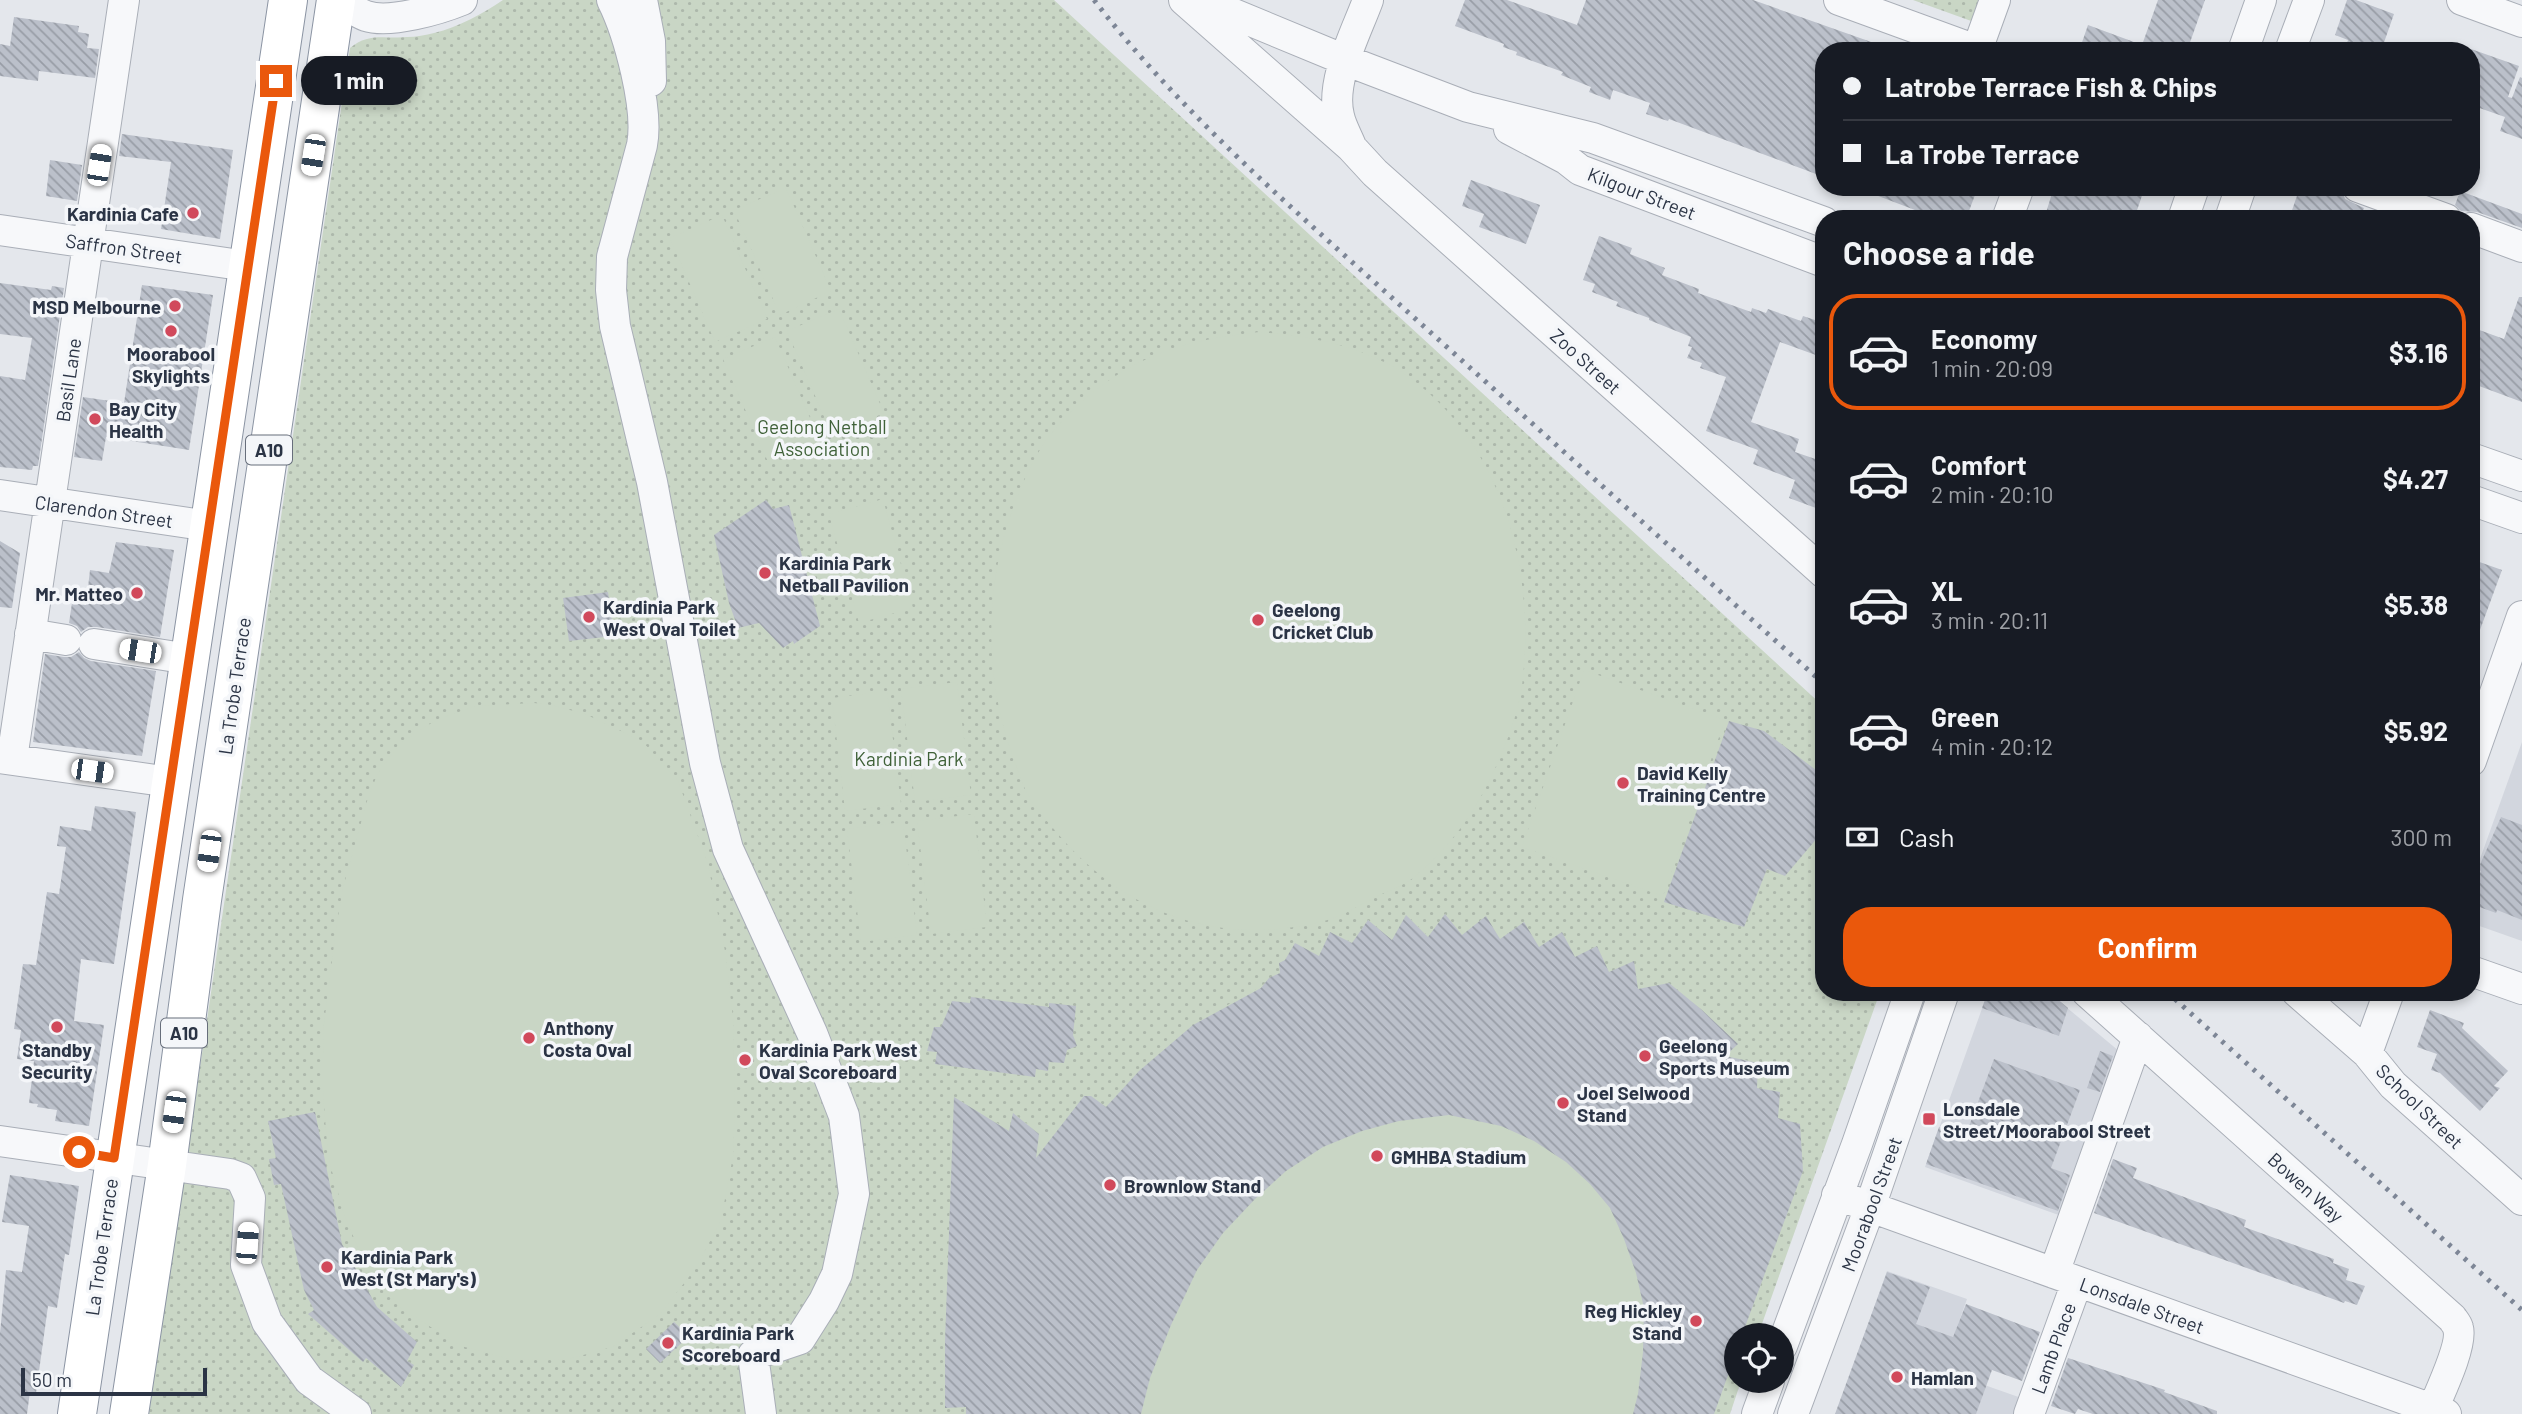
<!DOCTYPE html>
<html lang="en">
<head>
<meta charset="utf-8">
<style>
	:root { --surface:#171b24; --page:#242831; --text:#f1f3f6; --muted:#9ea1a6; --line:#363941; --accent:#ea580c }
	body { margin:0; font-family:Barlow,sans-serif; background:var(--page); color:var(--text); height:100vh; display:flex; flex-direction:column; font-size:26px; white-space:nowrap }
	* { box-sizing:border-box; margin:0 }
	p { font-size:23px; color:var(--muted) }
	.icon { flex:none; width:38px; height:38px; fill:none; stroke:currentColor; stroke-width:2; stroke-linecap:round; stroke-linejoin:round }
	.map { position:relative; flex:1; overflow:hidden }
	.side { position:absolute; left:1815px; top:210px; width:665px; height:791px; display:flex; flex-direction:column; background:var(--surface); border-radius:28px; box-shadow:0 4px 10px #0003 }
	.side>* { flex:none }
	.hud { position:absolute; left:1815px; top:42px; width:665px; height:154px; border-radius:28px; box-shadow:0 4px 10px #0003; display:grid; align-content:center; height:154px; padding:0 28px; background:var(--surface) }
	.fabs { position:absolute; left:1724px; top:1323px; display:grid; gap:14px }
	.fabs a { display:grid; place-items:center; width:70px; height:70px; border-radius:50%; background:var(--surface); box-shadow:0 4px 10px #0003; font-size:35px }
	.scale { position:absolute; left:21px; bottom:18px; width:186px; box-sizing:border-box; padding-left:7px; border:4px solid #2b3445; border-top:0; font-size:19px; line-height:24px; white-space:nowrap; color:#2b3445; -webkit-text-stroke:5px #f4f6f9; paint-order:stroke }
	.end { position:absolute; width:32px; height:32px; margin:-16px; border:9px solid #ea580c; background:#fff; box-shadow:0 0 0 4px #fff }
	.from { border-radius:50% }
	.bubble { position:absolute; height:49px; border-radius:24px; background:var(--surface); box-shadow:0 4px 10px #0003; font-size:23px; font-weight:700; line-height:49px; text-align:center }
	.car { position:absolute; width:21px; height:42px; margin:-21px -10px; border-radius:9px; box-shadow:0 0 5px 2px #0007; background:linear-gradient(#fff 24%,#345 0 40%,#fff 0 76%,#345 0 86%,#fff 0) }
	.hud b { display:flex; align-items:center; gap:24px; height:66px; font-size:26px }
	.hud b+b { border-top:2px solid var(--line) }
	.hud i { width:18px; height:18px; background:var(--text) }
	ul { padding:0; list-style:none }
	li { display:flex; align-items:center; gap:21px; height:116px; margin:0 14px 10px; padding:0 14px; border:4px solid transparent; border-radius:28px }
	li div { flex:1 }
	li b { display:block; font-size:26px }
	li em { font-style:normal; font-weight:700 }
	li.on { border-color:var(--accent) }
	li>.icon { width:63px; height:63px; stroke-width:1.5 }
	h2 { padding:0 28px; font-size:32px; line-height:84px }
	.pay { display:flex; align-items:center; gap:18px; height:77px; padding:0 28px; font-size:26px }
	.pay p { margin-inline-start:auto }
	.cta { display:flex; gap:14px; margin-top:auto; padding:14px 28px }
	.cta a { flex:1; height:80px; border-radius:28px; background:var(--accent); color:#fff; font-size:28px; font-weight:700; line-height:80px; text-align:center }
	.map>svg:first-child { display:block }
</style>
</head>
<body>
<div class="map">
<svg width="2522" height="1414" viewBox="0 0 2522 1414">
	<defs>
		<pattern id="park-dots" width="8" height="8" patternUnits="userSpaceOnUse" patternTransform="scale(1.75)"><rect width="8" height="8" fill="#c9d6c5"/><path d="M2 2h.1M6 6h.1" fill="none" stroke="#adb8ab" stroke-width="1.8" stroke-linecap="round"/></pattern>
		<pattern id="building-back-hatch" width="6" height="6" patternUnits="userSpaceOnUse" patternTransform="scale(1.75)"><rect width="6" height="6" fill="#bbc0ca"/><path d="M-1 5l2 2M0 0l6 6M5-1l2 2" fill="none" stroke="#989da6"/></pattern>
	</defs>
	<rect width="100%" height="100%" fill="#e4e7ec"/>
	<path fill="#d2d6de" d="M2522,742V941L2471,923V884Z
		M1988,992H2048L2125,1056L2067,1218L1925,1167Z
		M1887,1271L1967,1299L1942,1370L2027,1400L2022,1414H1836Z"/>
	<path fill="url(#park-dots)" d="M503,0H1054L1823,706L1824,992H1880L1758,1335H1736V1381H1741L1730,1414H149L350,48C368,32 386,39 407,37C416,37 426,35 434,33C459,27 482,14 503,0Z
		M1913,0H1982L1974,22Z"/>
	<path fill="#c9d6c5" d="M786,188L831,291L780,315L734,210Z
		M722,215L767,319L715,342L670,238Z
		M839,309L884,413L832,435L787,331Z
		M1259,332C1315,337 1373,347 1418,384C1506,454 1536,578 1522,686C1517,719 1504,750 1490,779C1472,817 1446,851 1413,878C1401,887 1386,892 1373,898C1352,910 1339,918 1316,923C1216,946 1124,912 1058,834C1047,821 1034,806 1026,791C1021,781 1017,768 1013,757C977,659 986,545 1038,453C1055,424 1086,395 1114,377C1160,347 1205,338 1259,332Z
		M775,337L820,441L768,462L723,359Z
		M883,499L913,608L859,623L829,514Z
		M1584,670L1725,720L1663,896L1522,847Z
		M957,682L971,795L915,802L901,689Z
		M887,691L901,804L845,811L832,698Z
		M534,703L551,705L585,714L642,741L678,781L708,864L725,951L733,1018L735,1103L733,1156L721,1220L696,1268L659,1315L612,1347L569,1359L514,1360L461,1346L402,1309L365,1265L344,1214L328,1157L323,1091V1053L324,1024L336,929L343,888L367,801L377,775L399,744L436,720L476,706Z
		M974,814L987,927L931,934L917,821Z
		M903,822L917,935L861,942L847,829Z
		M1445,914L1460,932L1465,933L1486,916L1498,936L1503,937L1524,922L1537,944L1541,945L1562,932L1574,955L1578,956L1597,946L1607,968L1612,971L1634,961L1637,984L1643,988L1668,983L1672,999L1681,993L1738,1044L1728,1054L1732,1057L1758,1063L1757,1088L1780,1092L1778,1118L1800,1124L1803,1171L1742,1335H1736L1714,1414H966L965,1407L945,1408V1341L954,1097L1009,1130L1013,1113L1049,1141L1087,1093L1106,1107C1134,1076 1162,1046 1197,1023C1224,1005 1254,993 1280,973L1279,963L1285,960L1295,943L1316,954L1321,951L1330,932L1349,941L1354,940L1368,920L1389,938L1394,936L1406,915L1426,934L1431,933Z"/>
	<path fill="url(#building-back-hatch)" d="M1465,0H1507L1577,25L1586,0H1753L1891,49V51H1824V177L1669,119L1668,121L1646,114L1650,103L1613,90L1610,100L1589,92L1591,87L1561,75L1563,72L1516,55L1517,52L1503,47L1504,44L1455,26Z
		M2158,0H2205L2187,51H2079L2088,25L2142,45Z
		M2347,0H2356L2394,14L2381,51H2344L2348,40L2335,35Z
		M14,17L79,26L78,32L89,34L87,48L99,49L95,78L39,71L38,81L0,76V44L10,46Z
		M2471,49L2519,66L2508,97L2512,98L2520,77L2522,78V139L2500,131L2505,117L2471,105Z
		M122,134L233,150L220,239L161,229L171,162L119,156Z
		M50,160L82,165L77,201L46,196Z
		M1471,180L1540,205L1526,244L1479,227L1484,214L1462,206Z
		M1860,187H1978L1966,219H1926L1928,215L1860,189Z
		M2054,187H2145L2134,219H2044Z
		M2300,187H2341L2345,199L2364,208L2360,219H2289Z
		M2460,191L2522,214V228L2477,212L2461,211L2455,205Z
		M1599,236L1632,248L1630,254L1665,268L1662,275L1699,289L1698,293L1751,312L1752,308L1766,313L1768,309L1801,321L1803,316L1824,323V358L1780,342L1751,422L1799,439L1795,452L1824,462V511L1789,498L1795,480L1753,464L1758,450L1706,431L1726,377L1700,368L1702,363L1687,358L1692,347L1688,346L1691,337L1649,320V318L1616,306L1618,302L1592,292L1595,284L1583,280Z
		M0,283L51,290L52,286L64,288L38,466H33L32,470L0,467V376L25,380L32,338L0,334Z
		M142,285L213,295L189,450L106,437L102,461L74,457L83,397L124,403Z
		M2519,297H2522V402L2471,383V327L2504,339Z
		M766,500L773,509L789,505L820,626L794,644L793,641L783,648L759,623L738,628L729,603L714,535Z
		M0,541L20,553L12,608L0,607Z
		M116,542L174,550L160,637L97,627H88L81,632L77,626L69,623L72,603L86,605L90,570L109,573Z
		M2471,559L2502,570L2473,649H2471Z
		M608,592L614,636L569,641L563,598Z
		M79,652L84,658L91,661L156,671L142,756L33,742L45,654L64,657H71Z
		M1729,721L1764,731L1824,776V830L1785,876L1767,869L1744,927L1664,902Z
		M95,806L136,812L114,964L81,959L74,1021L104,1025L89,1126L55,1121L57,1110L37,1107L38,1104L29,1103L34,1061L17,1059L21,1030L14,1029L23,964L36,965L47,892L59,894L66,847L57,846L60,826L91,831Z
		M2501,817L2522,825V920L2497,910L2496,913L2471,904V898L2481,871L2478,869Z
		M1445,914L1462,935L1486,916L1500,939L1524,922L1539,947L1562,932L1575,957L1597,946L1609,972L1634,961L1638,989L1669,983L1702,1010L1738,1044L1725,1056L1758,1063L1757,1088L1780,1092L1778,1118L1800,1124L1803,1171L1742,1335H1736V1353L1714,1414H1633L1638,1394L1643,1352L1644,1308L1636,1273L1624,1239L1610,1208L1590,1184L1566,1162L1534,1141L1501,1126L1449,1115L1399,1121L1362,1131L1323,1147L1286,1171L1255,1199L1223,1233L1197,1270L1171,1325L1150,1378L1141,1414H966V1407L945,1408V1341L954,1097L1009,1131L1013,1113L1039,1134L1036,1158L1084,1096H1091L1106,1107L1139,1071L1193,1025L1261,988L1269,978L1280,973L1279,963L1285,960L1295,943L1319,956L1330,932L1352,943L1368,920L1392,940L1406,915L1428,937Z
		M1988,992H2049L2068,1008L2059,1036L1982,1008Z
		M971,997L1049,1007V1003L1076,1006L1073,1035L1077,1046L1067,1050L1064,1063L1049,1062L1048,1071L1036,1069L1035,1077L935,1064L937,1052L927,1051L934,1027H941L952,1001L970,1003Z
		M2430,1010L2464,1023L2462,1028L2508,1071L2494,1086L2500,1088L2480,1111L2440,1073L2431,1070L2437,1054L2417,1047Z
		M2100,1051L2113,1056L2100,1092L2087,1088Z
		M1994,1059L2080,1090L2051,1168L2070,1175L2058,1211L1926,1164L1939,1127L1965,1137Z
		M315,1112L342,1244L377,1307L417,1342L407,1361L414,1365L401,1387L366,1358L363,1362L308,1314L314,1310L304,1290L281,1184L274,1185L269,1159L276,1158L268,1121Z
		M2113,1159L2137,1168L2133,1178L2246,1220L2244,1227L2334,1259L2333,1263L2349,1269L2346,1280L2365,1286L2357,1305L2345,1301L2344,1303L2094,1213Z
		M10,1175L79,1186L69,1255L65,1254L57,1308L48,1306L36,1393L30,1392L27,1414H0V1333L6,1270L22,1272L29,1226L2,1222Z
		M1887,1272L1930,1287L1916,1324L1953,1337L1966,1304L2040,1332L2022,1381L1992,1370L1976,1414H1835Z
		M674,1322L689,1336L660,1363L646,1349Z
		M2068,1358L2165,1390L2164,1392L2217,1411V1414H2093L2078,1409L2075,1414L2051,1406Z"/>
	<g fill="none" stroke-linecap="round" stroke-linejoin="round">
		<g stroke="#a9aeb7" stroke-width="32">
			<path id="minor" d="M338,0C347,5 357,13 366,16C390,24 440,9 462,0
				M612,0C629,34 649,109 642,145L612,257L611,290L615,326L652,482L705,763L728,849L812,1033L844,1116L854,1194L837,1274L824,1301L800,1339L753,1355L761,1414
				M642,0L650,41L651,81
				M1184,0L1351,147L1375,173L1824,573
				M1200,0L1345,60L1468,107L1593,138L1824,222
				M1839,0L1979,51
				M2462,0L2522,22
				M1977,50L1995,0
				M2243,51L2261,0
				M2290,51L2309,0
				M1509,129L1566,159L1580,170L1824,262
				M1351,146C1347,136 1341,126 1339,116C1330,81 1356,33 1368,0
				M2358,187L2446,219
				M2007,219L2019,187
				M2183,219L2194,187
				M2230,219L2241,187
				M2471,228L2522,247
				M0,230L247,266
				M2471,458L2522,476
				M0,495L209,526
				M2471,500L2522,518
				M30,634L66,640
				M94,644L189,659
				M0,758L170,782
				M12,759L124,0
				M2471,761L2522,616
				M2471,971L2522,989
				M2087,992L2452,1318C2454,1321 2457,1324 2458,1328C2463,1344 2440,1392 2433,1409
				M2297,992L2367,1053L2393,1085L2522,1200
				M2367,1053L2389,992
				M0,1141L230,1174L241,1178L250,1198L246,1265L267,1322L309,1380L356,1414
				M1837,1195L2446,1414
				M2054,1273L2138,1037
				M1782,1346L1857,1144L1910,992
				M1757,1414L1769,1381
				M1793,1414L1870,1207L1944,992
				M2029,1414L2077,1282"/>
		</g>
		<g stroke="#8b94a3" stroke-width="40">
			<path id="highway" d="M77,1414L288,0
				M129,1414L167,1165L202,900L336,0"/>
		</g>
		<use href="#minor" stroke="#f7f8fa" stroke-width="30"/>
		<use href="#highway" stroke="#fff" stroke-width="38"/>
		<path stroke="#7d8696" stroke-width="5" stroke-dasharray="3.5 7" stroke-linecap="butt" d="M1094,0C1184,117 1300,215 1409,313C1547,437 1685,560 1824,684
			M2167,992L2522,1310"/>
	</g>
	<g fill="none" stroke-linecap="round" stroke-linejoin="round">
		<path stroke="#ea580c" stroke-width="9" d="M79,1152L114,1158L276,81"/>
	</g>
	<g fill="#d1495b" stroke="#f4f6f9" stroke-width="2.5">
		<circle cx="193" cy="213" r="7"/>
		<circle cx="175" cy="306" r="7"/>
		<circle cx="171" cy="331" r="7"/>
		<circle cx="95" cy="419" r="7"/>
		<circle cx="765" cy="573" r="7"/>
		<circle cx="137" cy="593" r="7"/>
		<circle cx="589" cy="617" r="7"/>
		<circle cx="1258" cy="620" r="7"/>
		<circle cx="1623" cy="783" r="7"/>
		<circle cx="57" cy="1027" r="7"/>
		<circle cx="529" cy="1038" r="7"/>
		<circle cx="1645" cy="1056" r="7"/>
		<circle cx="745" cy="1060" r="7"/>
		<circle cx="1563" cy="1103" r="7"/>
		<rect x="1922" y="1112" width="14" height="14" rx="3.5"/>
		<circle cx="1377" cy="1156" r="7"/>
		<circle cx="1110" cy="1185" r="7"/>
		<circle cx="327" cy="1267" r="7"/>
		<circle cx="1696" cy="1321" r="7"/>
		<circle cx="668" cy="1343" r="7"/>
		<circle cx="1897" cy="1377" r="7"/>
	</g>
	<g text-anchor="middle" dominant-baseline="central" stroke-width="7" stroke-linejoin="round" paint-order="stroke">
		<g fill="#f4f6f9" stroke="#676e7b" stroke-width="2">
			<rect x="246" y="435.5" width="46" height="29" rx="5"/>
			<rect x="161" y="1018.5" width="46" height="29" rx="5"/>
		</g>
		<g font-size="18" font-weight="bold" fill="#2b3445">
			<text x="269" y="450">A10</text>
			<text x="184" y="1033">A10</text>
		</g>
		<g font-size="19" fill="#2b3445" stroke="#f4f6f9">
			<text transform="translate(1642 193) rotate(21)">Kilgour Street</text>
			<text transform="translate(124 248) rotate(8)">Saffron Street</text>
			<text transform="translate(1586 361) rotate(42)">Zoo Street</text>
			<text transform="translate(68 380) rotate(-82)">Basil Lane</text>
			<text transform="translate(104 511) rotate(8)">Clarendon Street</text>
			<text transform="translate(234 686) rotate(-82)">La Trobe Terrace</text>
			<text transform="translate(2420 1106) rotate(44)">School Street</text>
			<text transform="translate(2306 1187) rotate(42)">Bowen Way</text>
			<text transform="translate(1871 1204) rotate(-70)">Moorabool Street</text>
			<text transform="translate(101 1247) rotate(-82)">La Trobe Terrace</text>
			<text transform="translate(2142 1305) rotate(20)">Lonsdale Street</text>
			<text transform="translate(2053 1348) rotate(-70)">Lamb Place</text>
		</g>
		<g font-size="19" font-weight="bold" fill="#2b3445" stroke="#f4f6f9" text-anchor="start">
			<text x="179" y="213" text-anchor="end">Kardinia Cafe</text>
			<text x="161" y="306" text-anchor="end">MSD Melbourne</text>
			<text x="171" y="353" text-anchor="middle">Moorabool<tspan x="171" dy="22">Skylights</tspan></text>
			<text x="109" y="408">Bay City<tspan x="109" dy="22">Health</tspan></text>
			<text x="779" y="562">Kardinia Park<tspan x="779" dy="22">Netball Pavilion</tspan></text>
			<text x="123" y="593" text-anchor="end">Mr. Matteo</text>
			<text x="603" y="606">Kardinia Park<tspan x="603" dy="22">West Oval Toilet</tspan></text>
			<text x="1272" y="609">Geelong<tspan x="1272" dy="22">Cricket Club</tspan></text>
			<text x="1637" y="772">David Kelly<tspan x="1637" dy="22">Training Centre</tspan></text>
			<text x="543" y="1027">Anthony<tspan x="543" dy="22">Costa Oval</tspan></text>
			<text x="1659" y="1045">Geelong<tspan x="1659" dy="22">Sports Museum</tspan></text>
			<text x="57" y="1049" text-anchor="middle">Standby<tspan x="57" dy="22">Security</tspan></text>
			<text x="759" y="1049">Kardinia Park West<tspan x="759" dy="22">Oval Scoreboard</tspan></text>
			<text x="1577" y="1092">Joel Selwood<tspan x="1577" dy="22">Stand</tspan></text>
			<text x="1943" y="1108">Lonsdale<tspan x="1943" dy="22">Street/Moorabool Street</tspan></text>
			<text x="1391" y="1156">GMHBA Stadium</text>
			<text x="1124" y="1185">Brownlow Stand</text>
			<text x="341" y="1256">Kardinia Park<tspan x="341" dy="22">West (St Mary's)</tspan></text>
			<text x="1682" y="1310" text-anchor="end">Reg Hickley<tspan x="1682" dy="22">Stand</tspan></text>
			<text x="682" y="1332">Kardinia Park<tspan x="682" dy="22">Scoreboard</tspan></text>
			<text x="1911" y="1377">Hamlan</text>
		</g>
		<g font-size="19" fill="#3f6138" stroke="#f4f6f9">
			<text x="822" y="426">Geelong Netball<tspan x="822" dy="22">Association</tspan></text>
			<text x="909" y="758">Kardinia Park</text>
		</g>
	</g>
</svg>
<div class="fabs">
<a><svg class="icon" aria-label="locate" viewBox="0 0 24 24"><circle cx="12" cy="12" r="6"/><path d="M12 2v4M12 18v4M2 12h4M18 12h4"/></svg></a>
</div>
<div class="scale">50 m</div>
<i class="end from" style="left:79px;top:1152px"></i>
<i class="end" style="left:276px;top:81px"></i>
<div class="bubble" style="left:301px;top:56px;width:116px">1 min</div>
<i class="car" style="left:313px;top:155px;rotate:189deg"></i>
<i class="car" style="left:99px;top:165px;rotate:9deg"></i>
<i class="car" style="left:140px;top:651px;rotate:279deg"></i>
<i class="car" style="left:92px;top:771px;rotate:98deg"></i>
<i class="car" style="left:209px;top:851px;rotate:188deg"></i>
<i class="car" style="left:174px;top:1112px;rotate:188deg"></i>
<i class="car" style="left:247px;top:1243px;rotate:4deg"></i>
<div class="hud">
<b><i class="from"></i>Latrobe Terrace Fish &amp; Chips</b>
<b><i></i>La Trobe Terrace</b>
</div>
<section class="side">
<h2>Choose a ride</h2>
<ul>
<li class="on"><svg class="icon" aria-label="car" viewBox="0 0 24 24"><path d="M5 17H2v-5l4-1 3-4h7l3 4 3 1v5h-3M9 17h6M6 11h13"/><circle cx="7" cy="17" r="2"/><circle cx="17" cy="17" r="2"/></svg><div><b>Economy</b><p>1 min · 20:09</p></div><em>$3.16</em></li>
<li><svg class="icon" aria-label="car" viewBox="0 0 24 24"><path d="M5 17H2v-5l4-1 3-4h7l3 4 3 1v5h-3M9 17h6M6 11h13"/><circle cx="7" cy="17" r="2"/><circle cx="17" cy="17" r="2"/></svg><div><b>Comfort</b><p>2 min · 20:10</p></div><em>$4.27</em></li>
<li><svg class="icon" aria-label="car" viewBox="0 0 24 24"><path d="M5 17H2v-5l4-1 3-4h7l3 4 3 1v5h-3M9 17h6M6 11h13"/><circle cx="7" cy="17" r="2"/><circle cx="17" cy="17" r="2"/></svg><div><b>XL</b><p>3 min · 20:11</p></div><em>$5.38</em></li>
<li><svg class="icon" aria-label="car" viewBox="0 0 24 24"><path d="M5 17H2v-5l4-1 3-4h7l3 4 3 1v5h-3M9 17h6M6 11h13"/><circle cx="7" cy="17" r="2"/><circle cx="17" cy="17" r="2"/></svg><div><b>Green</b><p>4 min · 20:12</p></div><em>$5.92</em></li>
</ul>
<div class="pay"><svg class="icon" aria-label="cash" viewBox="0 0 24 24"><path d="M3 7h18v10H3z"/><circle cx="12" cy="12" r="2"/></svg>Cash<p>300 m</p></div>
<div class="cta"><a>Confirm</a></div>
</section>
</div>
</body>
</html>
